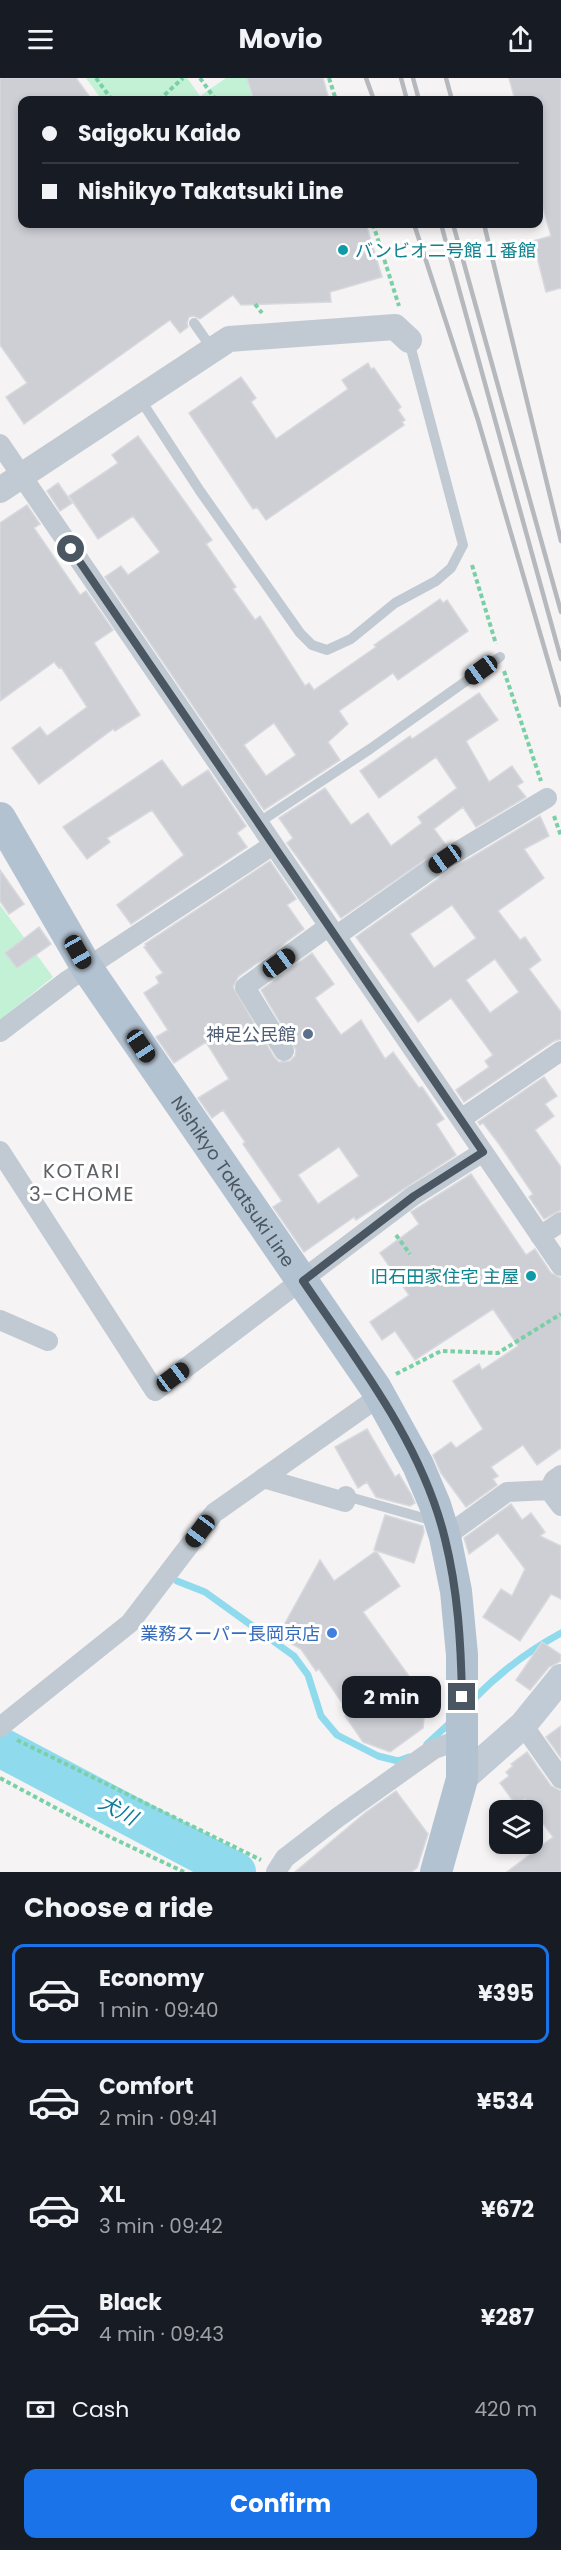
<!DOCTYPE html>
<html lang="en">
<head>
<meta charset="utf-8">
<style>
	:root { --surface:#171b24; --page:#20242c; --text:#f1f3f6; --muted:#9ea1a6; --line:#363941; --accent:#1a73e8 }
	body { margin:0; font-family:Poppins,"Noto Sans JP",sans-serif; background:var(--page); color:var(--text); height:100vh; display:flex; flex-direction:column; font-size:22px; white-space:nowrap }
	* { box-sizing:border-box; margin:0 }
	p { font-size:20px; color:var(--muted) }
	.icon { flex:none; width:33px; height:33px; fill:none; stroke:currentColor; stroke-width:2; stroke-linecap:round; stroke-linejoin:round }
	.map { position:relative; height:1794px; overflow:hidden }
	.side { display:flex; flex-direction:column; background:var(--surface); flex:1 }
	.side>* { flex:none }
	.top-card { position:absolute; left:18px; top:18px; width:525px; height:132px; border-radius:12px; box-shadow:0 3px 9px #0003; display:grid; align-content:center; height:132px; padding:0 24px; background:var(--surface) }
	.buttons { position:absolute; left:489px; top:1722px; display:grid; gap:12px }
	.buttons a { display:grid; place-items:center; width:54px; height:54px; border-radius:12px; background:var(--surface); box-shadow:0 3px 9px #0003; font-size:30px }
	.end { position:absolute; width:27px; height:27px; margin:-14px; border:8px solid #4a5661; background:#fff; box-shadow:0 0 0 3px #fff }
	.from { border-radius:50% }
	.bubble { position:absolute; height:42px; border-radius:12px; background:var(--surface); box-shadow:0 3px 9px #0003; font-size:20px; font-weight:700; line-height:42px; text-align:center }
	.car { position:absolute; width:18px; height:36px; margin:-18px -9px; border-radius:8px; box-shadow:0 0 4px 2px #0007; background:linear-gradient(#222 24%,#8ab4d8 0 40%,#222 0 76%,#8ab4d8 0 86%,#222 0) }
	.top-card b { display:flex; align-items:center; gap:21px; height:57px; font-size:22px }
	.top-card b+b { border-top:2px solid var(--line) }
	.top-card i { width:15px; height:15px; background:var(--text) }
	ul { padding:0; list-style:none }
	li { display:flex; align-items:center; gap:18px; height:99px; margin:0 12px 9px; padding:0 12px; border:3px solid transparent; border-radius:12px }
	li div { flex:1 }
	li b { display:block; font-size:22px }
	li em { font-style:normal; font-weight:700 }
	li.on { border-color:var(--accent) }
	li>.icon { width:54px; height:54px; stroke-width:1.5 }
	h2 { padding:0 24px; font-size:27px; line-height:72px }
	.pay { display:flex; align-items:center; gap:15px; height:66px; padding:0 24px; font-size:22px }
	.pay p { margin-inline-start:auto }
	.action { display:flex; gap:12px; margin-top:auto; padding:12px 24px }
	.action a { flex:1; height:69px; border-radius:12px; background:var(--accent); color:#fff; font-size:24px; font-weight:700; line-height:69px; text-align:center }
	header { display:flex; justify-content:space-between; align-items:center; height:78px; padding:0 24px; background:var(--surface); font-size:27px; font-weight:700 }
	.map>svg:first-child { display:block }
</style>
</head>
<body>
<header><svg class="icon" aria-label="menu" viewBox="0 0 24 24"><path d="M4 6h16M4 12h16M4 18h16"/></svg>Movio<svg class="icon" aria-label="share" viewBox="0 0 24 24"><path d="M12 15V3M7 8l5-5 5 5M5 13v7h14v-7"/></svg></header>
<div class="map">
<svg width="561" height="1794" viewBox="0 0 561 1794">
	<rect width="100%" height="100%" fill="#f5f3f3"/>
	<path fill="#c3f1d5" d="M86,0H187L200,18L226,0H247L253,22H102Z
		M0,827L53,899L0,942Z"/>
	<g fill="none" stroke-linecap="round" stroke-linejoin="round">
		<path stroke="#90daee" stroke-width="7" d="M177,1503L205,1514L294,1578L308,1597L321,1638L337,1657L378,1678L398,1683L409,1679
			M473,1622C499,1595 528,1573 561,1555
			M427,1666L452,1643"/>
		<path stroke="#90daee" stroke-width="40" d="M0,1669L236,1794"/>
	</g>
	<path fill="#cdcfd5" stroke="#d7d9de" stroke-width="1.5" fill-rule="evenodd" d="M0,0H76L92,22H22V146H366L382,199L330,214L331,224L241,227L233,217L200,241L194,238L189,239L187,245L188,249L180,255L170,242L24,346L6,319L27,305L0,267Z
		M247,0H323L329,22H254Z
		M509,0H561V210L546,214L533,163L551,158L538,112V22H515Z
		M368,285L371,291L374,290L401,329L398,332L405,342L402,344L404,347L266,442L257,429L253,431L189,335L241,299L256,320L251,324L276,361L348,311L342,302Z
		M138,358L212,462L206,466L236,509L233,511L255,542L260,538L305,608L309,605L314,612L376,569L374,567L440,521L443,525L447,522L468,553L398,602L393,595L339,633L348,646L328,664L340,682L264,732L105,499L121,488L128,497L160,474L133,438L98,461L69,418L118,385L112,377ZM274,645L296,677L266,698L244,667Z
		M58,405L72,425L60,433L47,413Z
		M27,427L40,446L34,450L80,517L86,513L113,552L94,565L140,637L115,653L113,651L39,706L12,670L40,649L47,658L87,629L61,589L59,590L54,584L0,623V445Z
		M479,615L498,642L466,663L489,704L512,688L523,704L517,708L526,719L476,749L463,729L434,751L446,767L341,840L287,765L293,760L279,740L325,710L351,747L368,735L391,768L422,745L418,739L457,710L436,679L379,720L360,693L410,658L412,661Z
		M162,682L182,709L208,692L246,748L237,755L247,769L131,846L117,827L184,777L173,762L152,732L107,760L110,764L87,781L63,749Z
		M540,738L549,758L524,771L544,800L498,833L520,862L525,859L541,882L529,891L561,934V961L554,963L464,1024L456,1012L489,989L485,983L493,977L451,920L418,944L356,859L452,791ZM452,827L476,860L434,890L410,856ZM495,881L519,914L490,935L466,902Z
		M270,783L296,821L287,827L304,851L238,899L233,909L274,979L279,984L290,983L295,978L296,972L261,912L312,875L334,906L315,920L341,957L361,942L385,981L393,974L419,1010L422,1009L444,1041L436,1046L456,1077L356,1142L354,1139L304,1174L273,1129L282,1123L243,1066L245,1064L223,1032L212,1040L198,1020L229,1001L206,964L174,985L156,959L168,952L144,915L159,905L156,899L163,895L144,869L146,868L145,866ZM339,1069L359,1098L318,1126L298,1097Z
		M0,792L24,826L9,836L0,823Z
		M39,849L51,866L17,890L5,875Z
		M544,999L557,1018L545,1026L554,1038L535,1052L561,1089V1132L544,1141L529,1119L533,1116L499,1066L483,1045L480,1047L478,1044Z
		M471,1096L526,1177L535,1171L551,1195L561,1200V1370L537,1387L523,1367L491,1389L498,1398L493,1401L497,1407L466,1429L441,1395L433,1377L451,1364L456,1370L483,1351L453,1303L479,1286L482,1292L518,1268L493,1231L415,1282L395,1253L382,1262L370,1244L409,1217L380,1175L419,1146L411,1134Z
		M367,1351L395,1399L399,1396L411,1416L415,1425L410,1428L376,1419L367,1404L358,1410L335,1369Z
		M511,1426L522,1442L531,1435L545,1454L540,1458L561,1468V1521L551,1516L520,1563L483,1539L501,1511L512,1518L525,1491L498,1455L469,1476L464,1460Z
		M385,1437L423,1448L424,1454L414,1485L374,1472Z
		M376,1473L400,1508L363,1534L426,1622L423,1650L390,1674L363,1664L345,1638L349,1635L319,1591L316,1593L301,1571L278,1558L320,1482L334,1503Z
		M542,1564L561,1577V1583L549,1589L530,1612L516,1602Z
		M561,1648V1680L546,1659Z
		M527,1674L551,1708L561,1713V1794H507L553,1759L525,1721L516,1727L500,1705L509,1698L506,1694L513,1688L511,1686Z
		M396,1713L428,1756L417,1790L411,1794H295L365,1735Z"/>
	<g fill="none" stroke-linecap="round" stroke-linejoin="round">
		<path stroke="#7ad0a6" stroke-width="4" stroke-dasharray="4.5 3" stroke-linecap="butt" d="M96,0L112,22
			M200,0L216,22
			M329,0L336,22
			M159,22L183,0
			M199,146L201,149
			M373,146L399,228
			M255,226L262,235
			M472,487L496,566
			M504,593L541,703
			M554,738L561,758
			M396,1157L410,1176
			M396,1296L441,1273L498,1275L561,1236
			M17,1662L261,1782
			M0,1700L108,1758L184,1794"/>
		<path stroke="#c1cad2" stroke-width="10" d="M194,245L213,272
			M140,321L200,413L300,555L312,567L327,572L351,561L395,525L436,503L451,490L463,467L409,263
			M258,745L370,671L500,579
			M346,1418L434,1443"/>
		<path stroke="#c1cad2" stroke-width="20" d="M0,366L561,1188
			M336,858L445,781L547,720
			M0,954L68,902L273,767
			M284,973L245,909L329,848
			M461,1041L561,973
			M0,1073L155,1313L413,1118L483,1074
			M540,1158L561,1144
			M0,1242L48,1263
			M263,1400L345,1424L346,1418
			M549,1412L554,1402L561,1397
			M445,1459L507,1414L549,1412L561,1428
			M523,1647L561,1701
			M0,1649L130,1545L214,1435L380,1318
			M276,1794L285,1780L337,1740L434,1671L462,1661"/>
		<path stroke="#c1cad2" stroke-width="26" d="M0,412L229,261L395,249L409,262"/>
		<path stroke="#c1cbd6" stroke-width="28" d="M462,1701L523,1647L561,1600"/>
		<path stroke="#b3c2d1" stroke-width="32" id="s1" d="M0,740L87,890L375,1309L418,1387L435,1427L445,1459L456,1513L462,1577V1701L436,1794"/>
		<path stroke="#b5b8bd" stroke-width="4.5" d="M366,0L374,22
			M401,0L407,22
			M413,0L419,22
			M446,0L452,22
			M414,146L478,342L561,627
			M441,146L561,581
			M453,146L561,534
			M484,146L561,463"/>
	</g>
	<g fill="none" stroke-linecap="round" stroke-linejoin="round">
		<path stroke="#4a5661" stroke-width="8" d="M71,471L483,1074L414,1118L303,1203C357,1283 422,1365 445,1461C458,1513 461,1566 462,1619"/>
	</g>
	<g fill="#0f9aa8" stroke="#fff" stroke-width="2">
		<circle cx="343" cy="172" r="6"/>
		<circle cx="531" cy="1198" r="6"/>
	</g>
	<circle fill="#5c6f8a" stroke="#fff" stroke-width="2" cx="308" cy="956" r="6"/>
	<circle fill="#3f7fe0" stroke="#fff" stroke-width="2" cx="332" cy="1555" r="6"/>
	<g text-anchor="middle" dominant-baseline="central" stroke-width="6" stroke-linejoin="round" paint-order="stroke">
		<g font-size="18" fill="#0d838f" stroke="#fff" text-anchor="start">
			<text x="355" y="172">バンビオ二号館１番館</text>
			<text x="519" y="1198" text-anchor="end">旧石田家住宅 主屋</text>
		</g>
		<g font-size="18" fill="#4e5e75" stroke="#fff" text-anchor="end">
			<text x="296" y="956">神足公民館</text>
		</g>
		<g font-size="18" fill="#4a5661" stroke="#fff">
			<text stroke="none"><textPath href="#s1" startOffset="432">Nishikyo Takatsuki Line</textPath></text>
		</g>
		<g font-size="18" fill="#366cbe" stroke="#fff" text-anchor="end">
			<text x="320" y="1555">業務スーパー長岡京店</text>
		</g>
		<g font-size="20" letter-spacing="1.5" fill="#5f6368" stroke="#fff">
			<text x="82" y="1093">KOTARI<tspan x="82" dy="23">3-CHOME</tspan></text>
		</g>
		<g font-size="20" font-style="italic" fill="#0c7c9b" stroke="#fff">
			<text transform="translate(118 1732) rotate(28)">犬川</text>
		</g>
	</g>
</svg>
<div class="buttons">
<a><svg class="icon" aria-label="layers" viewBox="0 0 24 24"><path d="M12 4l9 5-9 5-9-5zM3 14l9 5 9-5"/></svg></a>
</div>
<i class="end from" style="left:71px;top:471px"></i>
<i class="end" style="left:462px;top:1619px"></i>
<div class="bubble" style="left:342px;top:1598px;width:99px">2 min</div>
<i class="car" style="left:481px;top:592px;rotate:234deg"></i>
<i class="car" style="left:445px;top:781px;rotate:235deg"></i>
<i class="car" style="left:78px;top:874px;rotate:151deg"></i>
<i class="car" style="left:279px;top:885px;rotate:54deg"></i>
<i class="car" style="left:141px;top:968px;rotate:146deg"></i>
<i class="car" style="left:173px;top:1299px;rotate:53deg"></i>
<i class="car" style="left:200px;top:1453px;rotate:217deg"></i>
<div class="top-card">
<b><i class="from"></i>Saigoku Kaido</b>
<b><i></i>Nishikyo Takatsuki Line</b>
</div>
</div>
<section class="side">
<h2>Choose a ride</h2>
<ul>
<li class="on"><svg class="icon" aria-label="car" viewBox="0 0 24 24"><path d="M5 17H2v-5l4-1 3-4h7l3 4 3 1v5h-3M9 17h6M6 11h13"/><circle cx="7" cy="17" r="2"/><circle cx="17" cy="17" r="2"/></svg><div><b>Economy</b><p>1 min · 09:40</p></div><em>¥395</em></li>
<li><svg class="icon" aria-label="car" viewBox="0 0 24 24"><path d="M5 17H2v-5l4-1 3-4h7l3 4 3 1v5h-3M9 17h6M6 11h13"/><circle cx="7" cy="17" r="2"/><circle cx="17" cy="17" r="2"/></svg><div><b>Comfort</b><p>2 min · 09:41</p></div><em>¥534</em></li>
<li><svg class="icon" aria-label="car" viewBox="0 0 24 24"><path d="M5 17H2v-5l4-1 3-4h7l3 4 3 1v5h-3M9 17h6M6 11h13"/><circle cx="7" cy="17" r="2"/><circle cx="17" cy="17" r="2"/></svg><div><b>XL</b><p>3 min · 09:42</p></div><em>¥672</em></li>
<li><svg class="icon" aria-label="car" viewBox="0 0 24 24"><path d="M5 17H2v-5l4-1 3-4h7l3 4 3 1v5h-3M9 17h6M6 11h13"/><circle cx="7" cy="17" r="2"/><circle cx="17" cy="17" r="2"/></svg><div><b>Black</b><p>4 min · 09:43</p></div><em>¥287</em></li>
</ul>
<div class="pay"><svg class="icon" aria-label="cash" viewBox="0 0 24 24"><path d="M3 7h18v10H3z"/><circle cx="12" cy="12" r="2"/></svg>Cash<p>420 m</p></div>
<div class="action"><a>Confirm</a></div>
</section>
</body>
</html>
